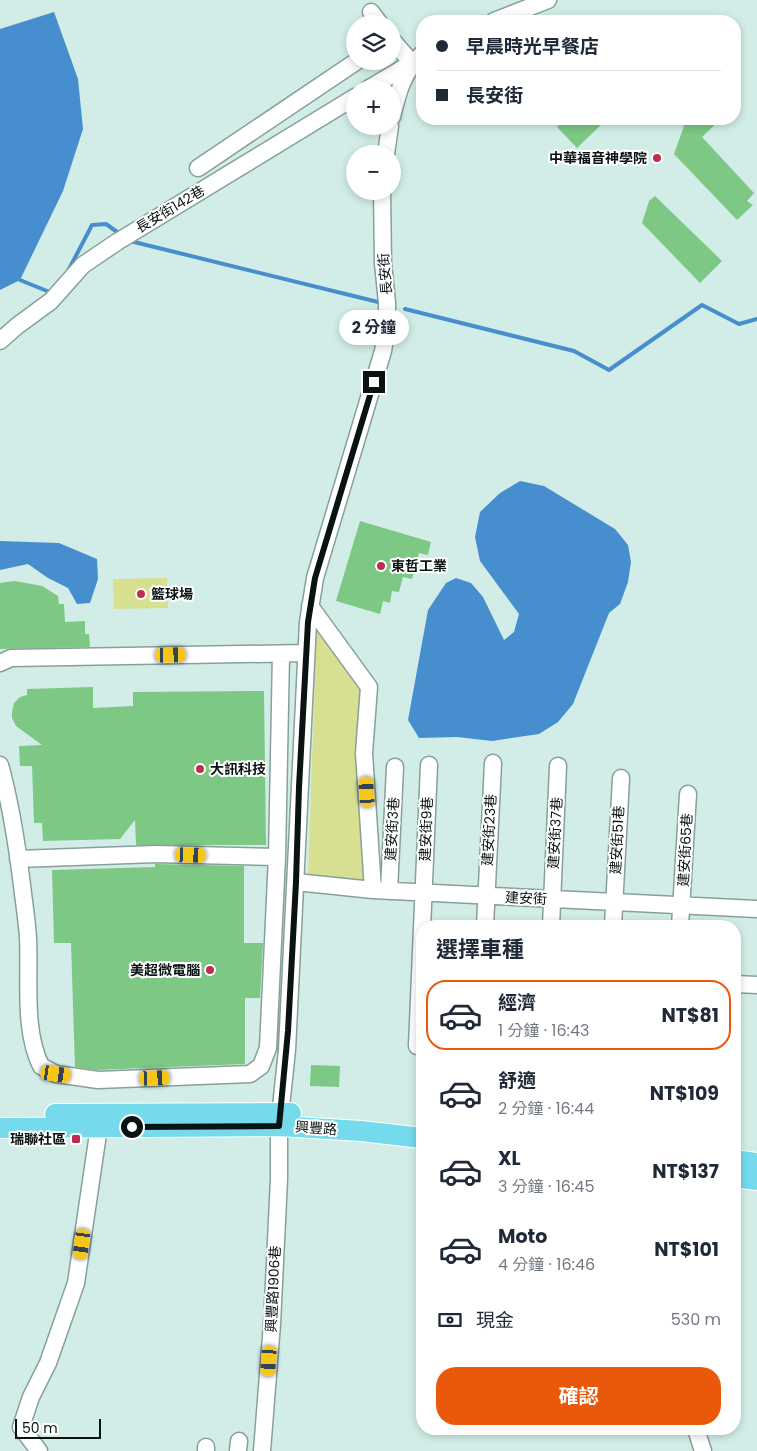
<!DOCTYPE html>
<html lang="zh-TW">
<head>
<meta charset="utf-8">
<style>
	:root { --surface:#fff; --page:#f2f2f3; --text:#1f2937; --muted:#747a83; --line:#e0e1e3; --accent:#ea580c }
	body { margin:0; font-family:Poppins,"Noto Sans TC",sans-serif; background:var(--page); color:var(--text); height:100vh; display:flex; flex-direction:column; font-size:19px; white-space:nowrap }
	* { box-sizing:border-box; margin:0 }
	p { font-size:16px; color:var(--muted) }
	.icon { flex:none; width:28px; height:28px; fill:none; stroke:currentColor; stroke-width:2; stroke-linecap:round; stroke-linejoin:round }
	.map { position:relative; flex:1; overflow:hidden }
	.details { position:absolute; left:416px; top:920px; width:325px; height:515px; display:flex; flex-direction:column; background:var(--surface); border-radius:20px; box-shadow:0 2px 8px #0003 }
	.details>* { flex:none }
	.hud { position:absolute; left:416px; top:15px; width:325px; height:110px; border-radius:20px; box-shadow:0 2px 8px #0003; display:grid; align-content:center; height:110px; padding:0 20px; background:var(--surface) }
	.buttons { position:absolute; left:346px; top:15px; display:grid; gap:10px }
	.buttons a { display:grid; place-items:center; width:55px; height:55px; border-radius:50%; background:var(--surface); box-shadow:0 2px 8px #0003; font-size:25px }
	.scale { position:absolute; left:15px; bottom:12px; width:86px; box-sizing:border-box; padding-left:5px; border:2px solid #091311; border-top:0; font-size:14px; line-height:18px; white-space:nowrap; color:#091311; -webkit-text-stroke:4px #fff; paint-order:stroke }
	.end { position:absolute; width:22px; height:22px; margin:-11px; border:6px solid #091311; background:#fff; box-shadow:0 0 0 2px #fff }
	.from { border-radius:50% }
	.bubble { position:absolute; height:35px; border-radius:18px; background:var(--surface); box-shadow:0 2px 8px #0003; font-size:16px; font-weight:700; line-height:35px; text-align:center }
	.car { position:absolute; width:15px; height:30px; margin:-15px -8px; border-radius:6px; box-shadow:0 0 4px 1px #0007; background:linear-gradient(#f5c518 24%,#345 0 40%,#f5c518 0 76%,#345 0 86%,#f5c518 0) }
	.hud b { display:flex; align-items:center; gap:18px; height:48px; font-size:19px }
	.hud b+b { border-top:1px solid var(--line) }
	.hud i { width:12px; height:12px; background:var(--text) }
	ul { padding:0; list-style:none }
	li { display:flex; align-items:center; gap:15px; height:70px; margin:0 10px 8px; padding:0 10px; border:2px solid transparent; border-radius:20px }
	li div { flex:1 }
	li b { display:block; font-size:19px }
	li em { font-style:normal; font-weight:700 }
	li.selected { border-color:var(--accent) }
	li>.icon { width:45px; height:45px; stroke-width:1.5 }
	h2 { padding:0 20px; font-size:22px; line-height:60px }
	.pay { display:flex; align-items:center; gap:12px; height:55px; padding:0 20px; font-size:19px }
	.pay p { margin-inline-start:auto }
	.primary-button { display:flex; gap:10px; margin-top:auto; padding:10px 20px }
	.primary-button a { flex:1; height:58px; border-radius:20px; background:var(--accent); color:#fff; font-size:20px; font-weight:700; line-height:58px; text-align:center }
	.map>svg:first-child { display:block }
</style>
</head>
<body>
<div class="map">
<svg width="757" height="1451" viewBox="0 0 757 1451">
	<rect width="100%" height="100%" fill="#d2ede7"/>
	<path fill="#d7df91" d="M167,578L168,608L114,609L113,579Z
		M317,620L365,684L359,755L364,881L308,875Z"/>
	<path fill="#478ece" d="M54,12L78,79L83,129L63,191L20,280L0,290V29Z
		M520,481L544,486L615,529L628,545L631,562L628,582L620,604L609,613L573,704L558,722L539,734L492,741L457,737L419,738L408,720L428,610L446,583L456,578L471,583L483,597L504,640L514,632L519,614L480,561L475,537L480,512L500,493Z
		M0,541L59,543L97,559L98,579L90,603L77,604L68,588L48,578L28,564L0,570Z"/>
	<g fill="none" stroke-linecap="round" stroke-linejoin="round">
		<path stroke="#478ece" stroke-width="4" d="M130,241L378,302
			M68,271L92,225L106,224L120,234
			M20,280L52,293
			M405,309L574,351L609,370L702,305L739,324L757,319"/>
	</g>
	<path fill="#7dc885" d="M564,119H607L577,148L557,127Z
		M677,119H721L702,137L754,193L747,201L753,205L737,220L674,154L684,126Z
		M655,196L722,261L700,283L642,223L649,201Z
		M360,521L431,542L428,555L419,553L412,579L403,577L399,592L392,591L390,603L383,601L380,614L336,601Z
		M15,581L42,586L58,596L59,604H64L65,622L85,621V634H89L90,647L0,649V583Z
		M93,687V708L133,706V692L264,691L266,845H136L135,820L120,839L43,841L42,823H34L32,766H20L19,746L42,745L16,726L12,718V712L14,703L20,697L27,695V689Z
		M155,864L244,866V943H263L260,998H245V1064L96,1070L75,1067L71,943H54L52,870L155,867Z
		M311,1065L340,1066L339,1087L310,1086Z"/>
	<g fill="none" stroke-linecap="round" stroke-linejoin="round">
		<g stroke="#87a09b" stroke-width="19">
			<path id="minor" d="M371,12L380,24
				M494,21L548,0
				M368,89L412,63L392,40
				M392,117C398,92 403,72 422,54
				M386,154L390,126
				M198,168L357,61
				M0,341L17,326L51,301L83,265L117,242L355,97
				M310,606L369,687L364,753L373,890
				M0,663L11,658L306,653
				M0,765C11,804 17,845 22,885C24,903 27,921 28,938C30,979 23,1030 41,1066L56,1074L98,1080L250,1074L261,1066L268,1048L277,857L281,654
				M18,859L156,854L277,857
				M296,882L373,890L757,909
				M389,891L395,767
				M485,926L493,763
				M551,926L558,766
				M613,926L621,778
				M680,926L688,794
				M735,984L757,985
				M417,1046L429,765
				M696,1429L703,1451
				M39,1451L21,1427L31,1397L48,1363L76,1283L99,1127
				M206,1451V1447
				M238,1451L239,1441
				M262,1451L272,1324L279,1179V1126L287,1050L308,622L315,578L383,351L387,327V303L383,263L382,191"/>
		</g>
		<g stroke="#fff" stroke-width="22">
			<path id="major" d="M55,1114L291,1113
				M0,1128L279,1126L361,1131L422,1138
				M735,1160L757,1163
				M735,1177L757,1180"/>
		</g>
		<use href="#minor" stroke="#fff" stroke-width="16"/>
		<use href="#major" stroke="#74daec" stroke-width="20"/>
	</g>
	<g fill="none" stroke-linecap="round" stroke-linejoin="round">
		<path stroke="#091311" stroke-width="6" d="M132,1127L279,1126L288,1031L296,882L299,787L308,622L315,578L374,382"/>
	</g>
	<g fill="#bd2d51" stroke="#fff" stroke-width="2">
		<circle cx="657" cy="158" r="5"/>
		<circle cx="381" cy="566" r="5"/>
		<circle cx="141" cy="594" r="5"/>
		<circle cx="200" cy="769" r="5"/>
		<circle cx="210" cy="970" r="5"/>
		<rect x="71" y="1134" width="10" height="10" rx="2.5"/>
	</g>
	<g text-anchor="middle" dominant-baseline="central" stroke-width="4" stroke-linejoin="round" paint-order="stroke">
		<g font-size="14" font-weight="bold" fill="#091311" stroke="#fff" text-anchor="end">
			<text x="647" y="158">中華福音神學院</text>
			<text x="391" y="566" text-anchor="start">東哲工業</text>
			<text x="151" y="594" text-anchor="start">籃球場</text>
			<text x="210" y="769" text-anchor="start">大訊科技</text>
			<text x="200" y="970">美超微電腦</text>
			<text x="66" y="1139">瑞聯社區</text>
		</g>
		<g font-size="14" fill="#091311" stroke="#fff">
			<text transform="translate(170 209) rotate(-31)">長安街142巷</text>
			<text transform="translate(385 274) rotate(-95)">長安街</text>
			<text transform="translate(392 829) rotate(-87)">建安街3巷</text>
			<text transform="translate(426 829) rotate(-88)">建安街9巷</text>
			<text transform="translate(489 830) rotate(-87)">建安街23巷</text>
			<text transform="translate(555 833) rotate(-87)">建安街37巷</text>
			<text transform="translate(617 840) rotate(-87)">建安街51巷</text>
			<text transform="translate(685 850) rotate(-87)">建安街65巷</text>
			<text transform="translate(526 898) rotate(3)">建安街</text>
			<text transform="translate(316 1128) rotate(4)">興豐路</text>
			<text transform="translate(273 1289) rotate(-87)">興豐路1906巷</text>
		</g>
	</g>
</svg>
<div class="buttons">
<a><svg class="icon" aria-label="layers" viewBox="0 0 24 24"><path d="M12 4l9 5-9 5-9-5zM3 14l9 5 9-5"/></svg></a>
<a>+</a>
<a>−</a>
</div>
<div class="scale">50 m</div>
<i class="end from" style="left:132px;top:1127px"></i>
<i class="end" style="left:374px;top:382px"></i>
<div class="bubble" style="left:339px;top:310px;width:70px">2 分鐘</div>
<i class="car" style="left:171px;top:655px;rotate:89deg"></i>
<i class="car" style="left:367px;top:792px;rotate:356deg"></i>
<i class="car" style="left:191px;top:855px;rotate:92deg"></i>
<i class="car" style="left:56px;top:1074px;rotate:98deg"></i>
<i class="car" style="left:155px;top:1078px;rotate:88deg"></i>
<i class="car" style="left:82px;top:1244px;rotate:188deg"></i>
<i class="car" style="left:269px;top:1361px;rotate:184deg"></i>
<div class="hud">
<b><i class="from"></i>早晨時光早餐店</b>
<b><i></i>長安街</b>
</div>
<section class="details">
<h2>選擇車種</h2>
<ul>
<li class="selected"><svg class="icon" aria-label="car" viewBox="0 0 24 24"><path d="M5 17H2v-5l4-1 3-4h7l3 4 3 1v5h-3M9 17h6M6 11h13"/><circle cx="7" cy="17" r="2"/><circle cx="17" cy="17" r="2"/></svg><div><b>經濟</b><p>1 分鐘 · 16:43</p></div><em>NT$81</em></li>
<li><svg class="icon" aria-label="car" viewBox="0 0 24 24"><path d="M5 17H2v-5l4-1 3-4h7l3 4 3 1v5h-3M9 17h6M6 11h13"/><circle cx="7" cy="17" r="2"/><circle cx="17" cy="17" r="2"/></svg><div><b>舒適</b><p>2 分鐘 · 16:44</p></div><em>NT$109</em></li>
<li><svg class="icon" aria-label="car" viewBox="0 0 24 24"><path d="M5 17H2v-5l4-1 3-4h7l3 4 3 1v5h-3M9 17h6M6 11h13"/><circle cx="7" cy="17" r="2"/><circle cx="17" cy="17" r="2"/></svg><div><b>XL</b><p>3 分鐘 · 16:45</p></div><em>NT$137</em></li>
<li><svg class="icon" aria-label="car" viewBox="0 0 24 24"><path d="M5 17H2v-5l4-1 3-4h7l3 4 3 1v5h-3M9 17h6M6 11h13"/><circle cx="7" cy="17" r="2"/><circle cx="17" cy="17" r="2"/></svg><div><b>Moto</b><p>4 分鐘 · 16:46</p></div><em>NT$101</em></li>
</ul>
<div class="pay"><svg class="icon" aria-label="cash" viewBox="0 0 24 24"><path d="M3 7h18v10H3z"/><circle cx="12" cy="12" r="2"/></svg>現金<p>530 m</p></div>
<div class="primary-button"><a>確認</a></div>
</section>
</div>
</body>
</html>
